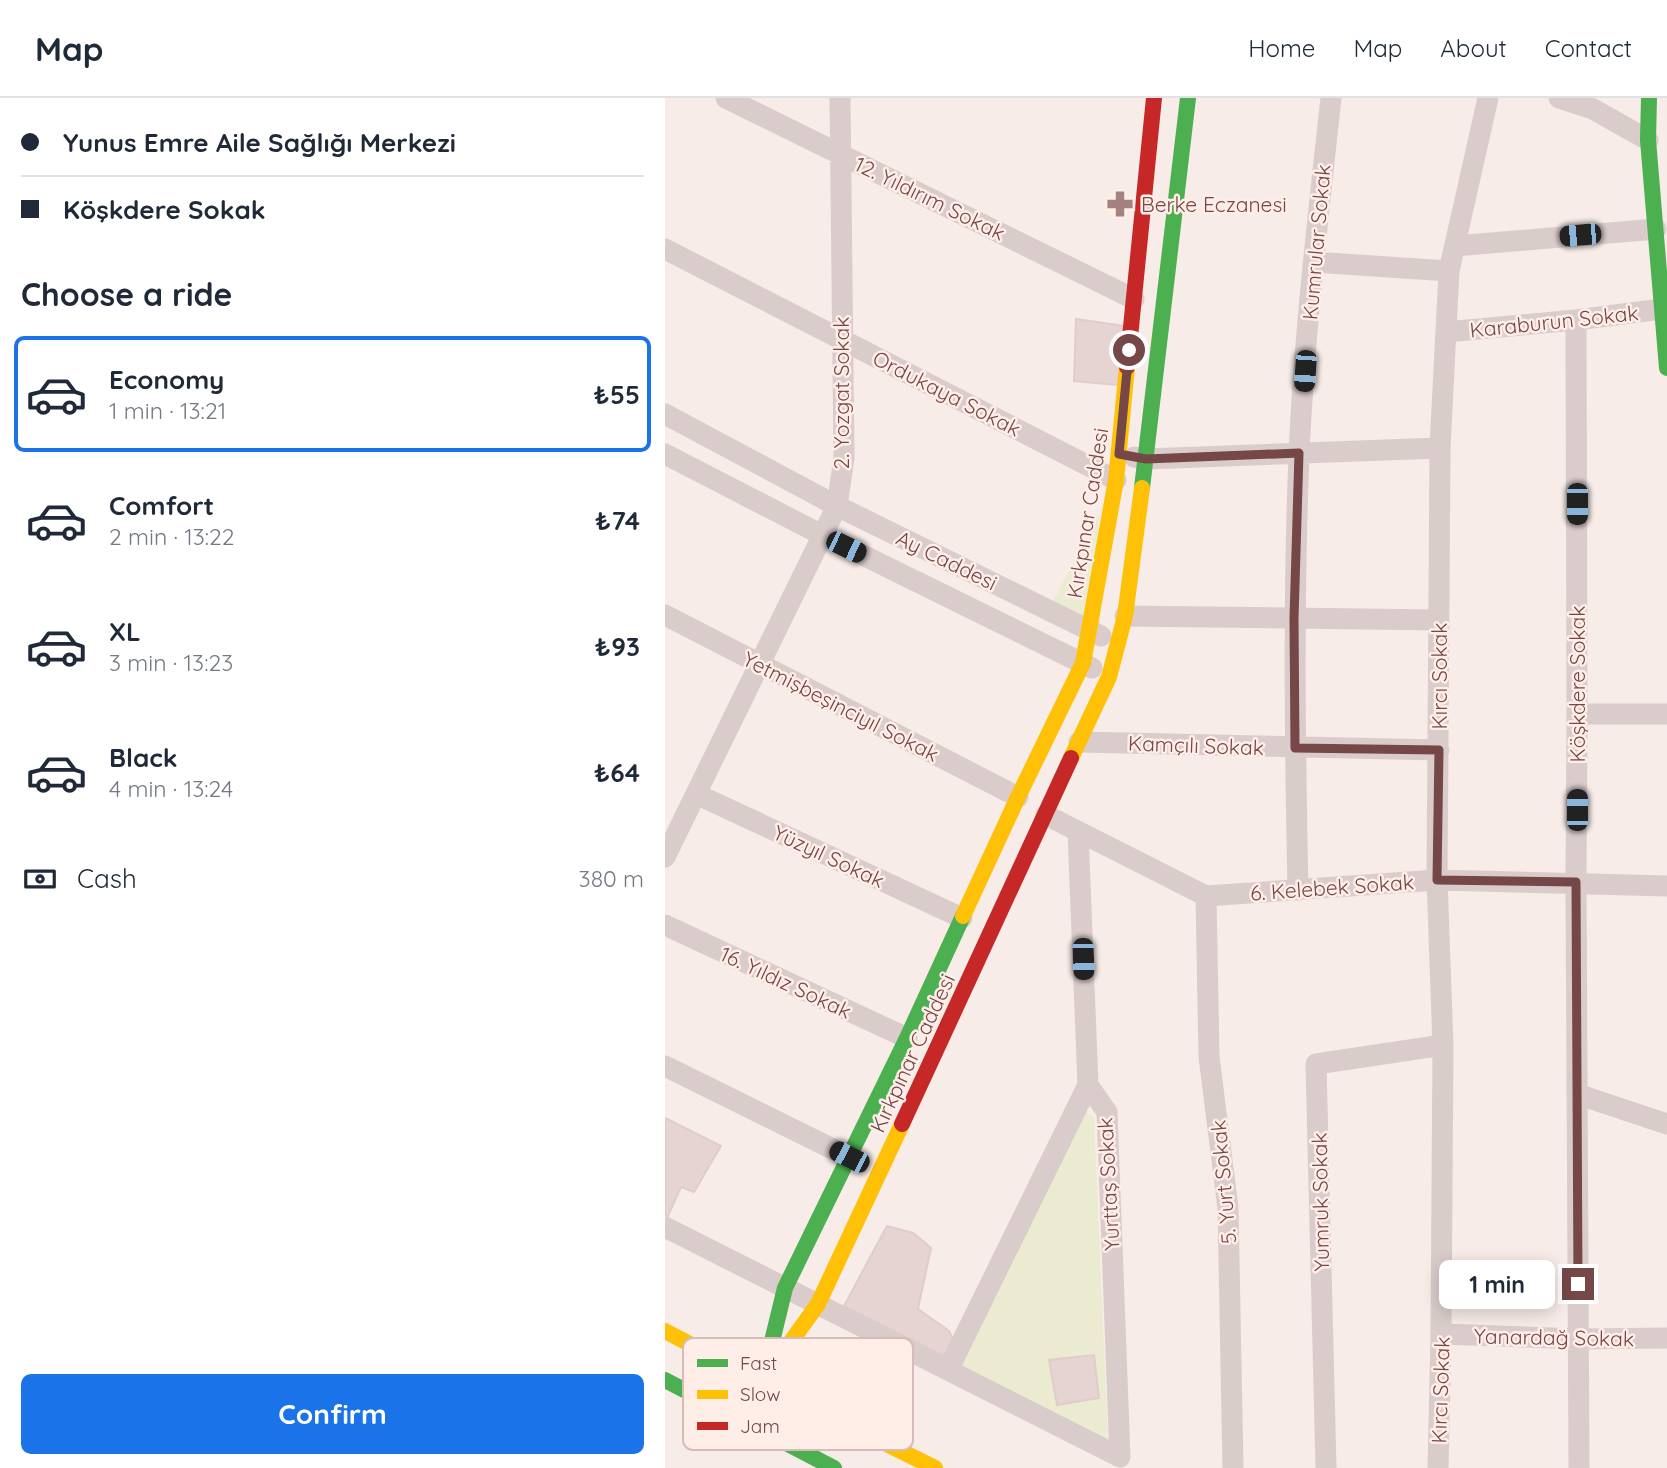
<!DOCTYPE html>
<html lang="en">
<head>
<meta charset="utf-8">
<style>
	:root { --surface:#fff; --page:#f6f6f7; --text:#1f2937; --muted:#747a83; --line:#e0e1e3; --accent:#1a73e8 }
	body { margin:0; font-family:Quicksand,sans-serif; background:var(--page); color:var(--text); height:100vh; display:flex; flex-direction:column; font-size:26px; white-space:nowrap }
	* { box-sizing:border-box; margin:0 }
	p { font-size:23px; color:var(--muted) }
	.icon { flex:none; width:38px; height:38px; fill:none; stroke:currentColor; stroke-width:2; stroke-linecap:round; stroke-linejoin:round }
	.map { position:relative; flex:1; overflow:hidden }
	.panel { display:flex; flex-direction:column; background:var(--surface); width:665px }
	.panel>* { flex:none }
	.banner { display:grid; align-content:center; height:154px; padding:0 21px; background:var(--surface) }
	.end { position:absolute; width:32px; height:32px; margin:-16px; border:9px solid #754747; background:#fff; box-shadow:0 0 0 4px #fff }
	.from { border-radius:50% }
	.bubble { position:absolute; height:49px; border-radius:10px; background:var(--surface); box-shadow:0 4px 18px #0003; font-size:23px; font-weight:700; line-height:49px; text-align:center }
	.car { position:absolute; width:21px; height:42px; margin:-21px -10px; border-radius:9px; box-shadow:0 0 5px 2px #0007; background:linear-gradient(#222 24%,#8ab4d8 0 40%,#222 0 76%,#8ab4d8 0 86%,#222 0) }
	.banner b { display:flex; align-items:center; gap:24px; height:66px; font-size:26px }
	.banner b+b { border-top:2px solid var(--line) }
	.banner i { width:18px; height:18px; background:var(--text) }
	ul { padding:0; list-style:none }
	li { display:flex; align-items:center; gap:21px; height:116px; margin:0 14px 10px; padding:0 7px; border:4px solid transparent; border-radius:10px }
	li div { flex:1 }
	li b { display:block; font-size:26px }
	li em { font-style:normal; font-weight:700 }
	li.selected { border-color:var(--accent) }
	li>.icon { width:63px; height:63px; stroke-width:1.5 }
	h2 { padding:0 21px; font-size:32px; line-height:84px }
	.pay { display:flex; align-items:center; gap:18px; height:77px; padding:0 21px; font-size:26px }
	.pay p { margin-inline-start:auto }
	.cta { display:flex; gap:14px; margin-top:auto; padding:14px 21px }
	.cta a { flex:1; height:80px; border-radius:10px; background:var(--accent); color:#fff; font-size:28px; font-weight:700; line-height:80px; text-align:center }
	header { display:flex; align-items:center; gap:42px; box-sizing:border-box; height:98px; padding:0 35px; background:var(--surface); border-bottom:2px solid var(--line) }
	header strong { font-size:33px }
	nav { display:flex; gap:38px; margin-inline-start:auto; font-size:24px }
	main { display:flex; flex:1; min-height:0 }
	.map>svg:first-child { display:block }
</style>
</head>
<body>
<header>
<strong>Map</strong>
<nav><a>Home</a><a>Map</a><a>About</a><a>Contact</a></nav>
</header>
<main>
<section class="panel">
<div class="banner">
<b><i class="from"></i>Yunus Emre Aile Sağlığı Merkezi</b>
<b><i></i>Köşkdere Sokak</b>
</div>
<h2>Choose a ride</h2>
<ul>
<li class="selected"><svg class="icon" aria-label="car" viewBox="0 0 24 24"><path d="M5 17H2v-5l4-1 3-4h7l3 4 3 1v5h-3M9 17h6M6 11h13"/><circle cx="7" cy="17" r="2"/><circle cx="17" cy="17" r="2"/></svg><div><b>Economy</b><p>1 min · 13:21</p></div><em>₺55</em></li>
<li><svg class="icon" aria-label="car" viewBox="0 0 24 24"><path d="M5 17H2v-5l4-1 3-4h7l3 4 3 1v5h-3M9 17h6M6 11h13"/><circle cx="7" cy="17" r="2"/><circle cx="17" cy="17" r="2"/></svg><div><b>Comfort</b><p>2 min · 13:22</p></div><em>₺74</em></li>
<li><svg class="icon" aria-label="car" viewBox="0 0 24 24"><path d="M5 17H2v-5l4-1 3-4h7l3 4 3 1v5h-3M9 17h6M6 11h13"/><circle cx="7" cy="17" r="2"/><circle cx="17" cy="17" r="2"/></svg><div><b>XL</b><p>3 min · 13:23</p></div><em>₺93</em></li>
<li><svg class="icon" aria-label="car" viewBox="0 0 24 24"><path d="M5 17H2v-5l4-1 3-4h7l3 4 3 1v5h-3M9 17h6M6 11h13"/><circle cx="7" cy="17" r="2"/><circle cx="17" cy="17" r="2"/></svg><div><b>Black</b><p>4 min · 13:24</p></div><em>₺64</em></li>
</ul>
<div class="pay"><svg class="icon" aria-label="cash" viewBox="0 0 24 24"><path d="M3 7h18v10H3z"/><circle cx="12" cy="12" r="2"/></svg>Cash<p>380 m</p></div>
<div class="cta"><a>Confirm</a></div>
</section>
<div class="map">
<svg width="1002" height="1370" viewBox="0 0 1002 1370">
	<rect width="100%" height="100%" fill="#f7ece7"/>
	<path fill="#eaebd1" d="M435,415L423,529L385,509Z
		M421,1014L429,1020L443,1343L295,1268Z"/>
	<path fill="#e5d4d2" stroke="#e0ccc9" stroke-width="2" d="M411,221L460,228L453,287L409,283Z
		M0,1020L56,1048L29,1094L16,1089L3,1118L0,1117Z
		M222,1128L248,1135L266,1150L253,1211L284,1233L293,1253L277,1257L179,1208Z
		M429,1257L434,1300L392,1307L384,1262Z"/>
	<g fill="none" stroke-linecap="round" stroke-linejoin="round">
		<path stroke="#dacccb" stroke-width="21" d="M61,0L469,201
			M894,0L928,11L983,42
			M790,148L991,131
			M0,151L451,382
			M648,164L784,173
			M911,222L912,616L911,784L914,1370
			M781,234L911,222L997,211
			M0,316L172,408L436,538
			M0,356L157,437L427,570
			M469,359L481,361L775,350
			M0,517L353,699
			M460,518L774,522
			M912,616H1002
			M414,644L774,652
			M31,696L297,820
			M381,717L541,798
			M0,759L172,408L179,360L175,0
			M633,792C630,647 628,503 634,358C639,239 653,119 666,0
			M541,798L544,959L563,1110L568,1370
			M541,798L772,782L1002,788
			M0,827L242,940
			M0,968L184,1059
			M912,996L1002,1026
			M0,1129L455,1359L442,1014L423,987L413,734
			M776,1236L914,1241L1002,1240
			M283,1272L423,987
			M661,1370L651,966L778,947
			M773,1370L776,1236L778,947L772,782L775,350L784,173L823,0"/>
		<path stroke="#4caf50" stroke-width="16" d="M984,0L983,42L1002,270
			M477,390L523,0
			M101,1268L120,1190L242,940L298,818
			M0,1282L169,1370"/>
		<path stroke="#ffc107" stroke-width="16" d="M406,660L444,579L460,518L477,390
			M298,818L353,699L418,565L451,382L462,269
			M0,1233L97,1284L270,1370
			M97,1284L153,1206L237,1026"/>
		<path stroke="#c62828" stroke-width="16" d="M462,269L489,0
			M237,1026L406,660"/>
	</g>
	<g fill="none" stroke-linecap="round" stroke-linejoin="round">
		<path stroke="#754747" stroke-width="9" d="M464,252L454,356L481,361L634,355L629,520L630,650L774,652L772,782L911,784L913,1186"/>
	</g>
	<defs>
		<g id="pharmacy-bare" transform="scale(2.1)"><path d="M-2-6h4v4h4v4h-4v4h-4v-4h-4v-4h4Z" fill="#a2817f" stroke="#ffeee8" stroke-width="2.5" paint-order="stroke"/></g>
	</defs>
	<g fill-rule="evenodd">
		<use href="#pharmacy-bare" x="455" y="106"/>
	</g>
	<g text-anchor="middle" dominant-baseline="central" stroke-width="5" stroke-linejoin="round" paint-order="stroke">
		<g font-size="21" fill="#754747" stroke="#ffeee8">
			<text transform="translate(265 100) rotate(26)">12. Yıldırım Sokak</text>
			<text transform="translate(651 144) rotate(-85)">Kumrular Sokak</text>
			<text transform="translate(889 223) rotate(-6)">Karaburun Sokak</text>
			<text transform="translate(176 295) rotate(-90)">2. Yozgat Sokak</text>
			<text transform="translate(282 295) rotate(27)">Ordukaya Sokak</text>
			<text transform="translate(422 415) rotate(-81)">Kırkpınar Caddesi</text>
			<text transform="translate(282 462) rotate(26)">Ay Caddesi</text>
			<text transform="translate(774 578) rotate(-90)">Kırcı Sokak</text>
			<text transform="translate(912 586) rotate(-90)">Köşkdere Sokak</text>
			<text transform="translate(176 608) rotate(27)">Yetmişbeşinciyıl Sokak</text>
			<text transform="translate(531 647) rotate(2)">Kamçılı Sokak</text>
			<text transform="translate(164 758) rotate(25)">Yüzyıl Sokak</text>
			<text transform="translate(667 789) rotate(-4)">6. Kelebek Sokak</text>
			<text transform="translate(121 884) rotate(25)">16. Yıldız Sokak</text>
			<text transform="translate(247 955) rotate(-65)">Kırkpınar Caddesi</text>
			<text transform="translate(558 1084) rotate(-95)">5. Yurt Sokak</text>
			<text transform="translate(443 1086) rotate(-93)">Yurttaş Sokak</text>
			<text transform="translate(655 1104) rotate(-91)">Yumruk Sokak</text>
			<text transform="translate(889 1239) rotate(1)">Yanardağ Sokak</text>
			<text transform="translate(775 1292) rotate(-88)">Kırcı Sokak</text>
		</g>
		<g font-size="21" fill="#754747" stroke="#ffeee8" text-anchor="start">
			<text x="476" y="106">Berke Eczanesi</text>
		</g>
	</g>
	<rect x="18" y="1240" width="230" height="112" rx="10" fill="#ffeee8" stroke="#d6bcb8" stroke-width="2"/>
	<rect x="32" y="1261" width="31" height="8" fill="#4caf50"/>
	<rect x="32" y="1292" width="31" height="9" fill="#ffc107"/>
	<rect x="32" y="1324" width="31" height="8" fill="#c62828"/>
	<g font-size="19" fill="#754747">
		<text x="75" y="1272">Fast</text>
		<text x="75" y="1303">Slow</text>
		<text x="75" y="1335">Jam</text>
	</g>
</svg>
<i class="end from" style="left:464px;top:252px"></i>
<i class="end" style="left:913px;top:1186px"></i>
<div class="bubble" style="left:774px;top:1162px;width:116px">1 min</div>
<i class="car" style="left:915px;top:137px;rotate:265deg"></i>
<i class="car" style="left:640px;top:273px;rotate:184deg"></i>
<i class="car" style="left:912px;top:406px;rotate:180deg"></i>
<i class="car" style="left:181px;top:449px;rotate:116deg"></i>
<i class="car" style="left:912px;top:712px;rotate:0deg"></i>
<i class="car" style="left:418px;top:861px;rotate:178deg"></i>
<i class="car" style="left:184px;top:1059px;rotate:297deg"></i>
</div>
</main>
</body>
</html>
